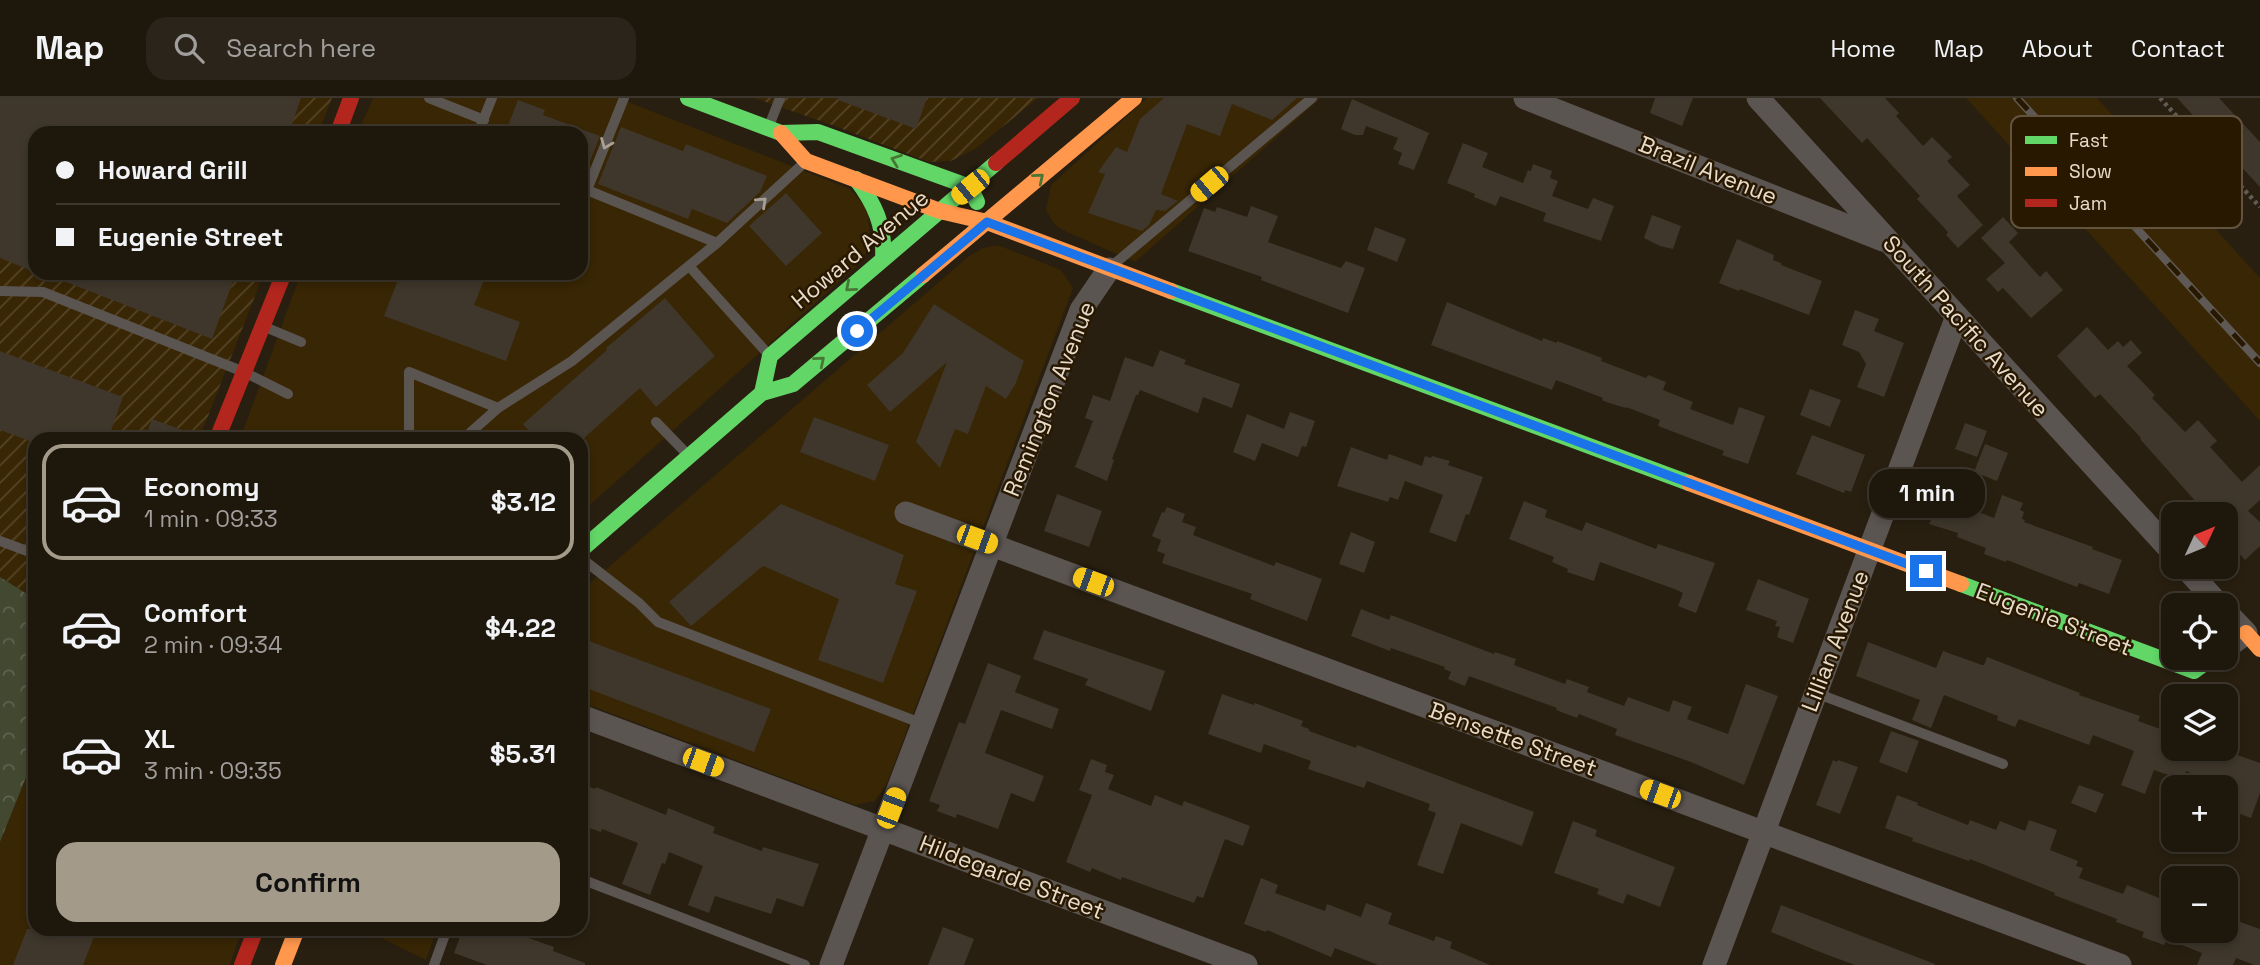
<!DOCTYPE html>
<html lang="en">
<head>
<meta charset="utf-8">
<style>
	:root { --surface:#1e170c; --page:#2b241a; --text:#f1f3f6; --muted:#a19f9d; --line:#3c362d; --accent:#a49a8a }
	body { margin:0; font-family:"Space Grotesk",sans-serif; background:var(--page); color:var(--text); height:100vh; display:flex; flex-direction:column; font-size:26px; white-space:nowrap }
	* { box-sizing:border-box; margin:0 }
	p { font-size:23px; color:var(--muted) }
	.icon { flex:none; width:38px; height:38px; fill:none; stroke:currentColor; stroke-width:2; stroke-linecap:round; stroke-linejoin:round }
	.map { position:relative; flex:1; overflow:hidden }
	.sheet { position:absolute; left:28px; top:334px; width:560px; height:504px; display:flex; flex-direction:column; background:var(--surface); border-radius:21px; box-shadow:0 4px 10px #0003,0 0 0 2px var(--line) }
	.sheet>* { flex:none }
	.banner { position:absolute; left:28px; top:28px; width:560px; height:154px; border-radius:21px; box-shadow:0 4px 10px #0003,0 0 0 2px var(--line); display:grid; align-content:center; height:154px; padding:0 28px; background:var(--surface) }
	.needle { width:46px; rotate:46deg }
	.fabs { position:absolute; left:2161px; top:404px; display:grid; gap:14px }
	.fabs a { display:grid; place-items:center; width:77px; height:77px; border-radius:14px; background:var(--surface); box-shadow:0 4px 10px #0003,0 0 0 2px var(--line); font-size:35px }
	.end { position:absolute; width:32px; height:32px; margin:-16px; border:9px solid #1a73e8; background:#fff; box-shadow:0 0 0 4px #fff }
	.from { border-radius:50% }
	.bubble { position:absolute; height:49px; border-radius:21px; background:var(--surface); box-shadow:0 4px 10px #0003,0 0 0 2px var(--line); font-size:23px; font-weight:700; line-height:49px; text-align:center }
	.car { position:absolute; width:21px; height:42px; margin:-21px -10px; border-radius:9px; box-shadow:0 0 5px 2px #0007; background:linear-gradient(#f5c518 24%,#345 0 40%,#f5c518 0 76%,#345 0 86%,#f5c518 0) }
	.banner b { display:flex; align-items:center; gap:24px; height:66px; font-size:26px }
	.banner b+b { border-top:2px solid var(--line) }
	.banner i { width:18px; height:18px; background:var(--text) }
	ul { padding:12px 0 0; list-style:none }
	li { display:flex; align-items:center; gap:21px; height:116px; margin:0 14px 10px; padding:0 14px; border:4px solid transparent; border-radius:21px }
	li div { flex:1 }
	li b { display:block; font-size:26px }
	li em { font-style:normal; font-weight:700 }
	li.current { border-color:var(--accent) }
	li>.icon { width:63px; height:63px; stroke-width:1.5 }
	.button { display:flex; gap:14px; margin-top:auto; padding:14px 28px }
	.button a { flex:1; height:80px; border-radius:21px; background:var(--accent); color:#111; font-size:28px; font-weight:700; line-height:80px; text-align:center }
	header { display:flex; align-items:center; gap:42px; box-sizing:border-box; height:98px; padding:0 35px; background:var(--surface); border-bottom:2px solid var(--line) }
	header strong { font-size:33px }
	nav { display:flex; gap:38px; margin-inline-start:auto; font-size:24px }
	.search { width:490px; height:63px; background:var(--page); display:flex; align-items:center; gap:18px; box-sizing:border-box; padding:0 24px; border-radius:21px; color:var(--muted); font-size:26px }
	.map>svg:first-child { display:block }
</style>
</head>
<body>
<header>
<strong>Map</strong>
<div class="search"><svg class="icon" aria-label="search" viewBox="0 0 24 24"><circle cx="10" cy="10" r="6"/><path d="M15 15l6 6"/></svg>Search here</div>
<nav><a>Home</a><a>Map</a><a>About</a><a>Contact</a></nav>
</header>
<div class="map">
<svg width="2260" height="867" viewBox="0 0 2260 867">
	<defs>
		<pattern id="industrial-furrows" width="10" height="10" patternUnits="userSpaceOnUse" patternTransform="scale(1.75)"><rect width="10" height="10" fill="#382604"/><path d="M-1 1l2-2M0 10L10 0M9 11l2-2" fill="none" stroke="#554527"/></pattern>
		<pattern id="forest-crowns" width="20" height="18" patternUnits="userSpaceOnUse" patternTransform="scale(1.75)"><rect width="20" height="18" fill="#424930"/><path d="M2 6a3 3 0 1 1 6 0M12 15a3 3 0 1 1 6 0" fill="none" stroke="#5d634d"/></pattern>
	</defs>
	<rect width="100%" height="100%" fill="#281f10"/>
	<path fill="#382604" d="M373,0H618L850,91L867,110L871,146L860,165L581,415V341H240L301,175H581V35H358Z
		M1147,0H1321L1135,164L1067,134L1055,127L1046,112L1051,87Z
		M1966,0H2097L2260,180V323Z
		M998,147L1061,172L1073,190L886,688L875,703L855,707L581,604V493L969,158L983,150Z
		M35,657V831H242L230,867H0V744Z
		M363,831H437L426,862Z"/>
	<path fill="url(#industrial-furrows)" d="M0,0H332L318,35H35V175H264L199,341H35V501L0,479Z
		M754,0H1038L975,51L951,63L929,64L832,27Z"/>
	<path fill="url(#forest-crowns)" d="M0,479L35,501V657L0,744Z"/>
	<path fill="#3f372b" d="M0,0H301L289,35H35V174L0,160Z
		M838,0H927L916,31L838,2Z
		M1164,0H1297L1272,22L1232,6L1220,38L1187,26L1161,96L1178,103L1165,113L1156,112L1149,127L1142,133L1088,115L1105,76L1098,74L1116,49L1127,54L1140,21Z
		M1655,0H1693L1682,28L1650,15Z
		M1820,0H1885L1899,15L1896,18L1923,48L1932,39L1952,59L1947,63L1970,87L1957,98L1983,127L1958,150L1946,137L1948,134L1917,101L1920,98L1867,40L1862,45Z
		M2177,0H2219L2260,44V89Z
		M1352,1L1429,35L1414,72L1398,66L1402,55L1393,51L1398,40L1366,28L1363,37H1355L1341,31Z
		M518,2L545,12L543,17L600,38L583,81L581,80V35H505Z
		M621,29L683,53L686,46L767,78L760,94L727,125L692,111L688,121L598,86Z
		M1463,45L1488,55L1482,69L1523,85L1528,72L1531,73L1533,66L1552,73L1550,80L1558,83L1552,98L1588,111L1593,100L1614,108L1601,143L1543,123L1546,115L1500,98L1496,108L1474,99L1475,96L1447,85Z
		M786,95L822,135L786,168L749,128Z
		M1251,108L1278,118L1268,144L1341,170L1346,163L1365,170L1348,215L1261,182L1262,179L1188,153L1204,110L1215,114L1217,109L1247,119Z
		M1652,117L1681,128L1673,151L1660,148L1644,140Z
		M2003,119L2018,135L2009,144L2040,179L2046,173L2063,192L2031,220L2003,190L1998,194L1986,181L2005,165L1981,140Z
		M1375,129L1406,141L1397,164L1367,152Z
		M1737,141L1774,157L1773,162L1781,165V167L1822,183L1809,217L1740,191L1739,193L1719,185Z
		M43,175H236L212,241Z
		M406,175H487L474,207L520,224L506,263L384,218L399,179L405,181Z
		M665,200L715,258L656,309L640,290L583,341H536L523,326L607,252L606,250Z
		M1447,204L1542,243L1543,240L1557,245V243L1602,260L1601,263L1646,280L1648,277L1666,284L1663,292L1693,304L1690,311L1733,327L1739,309L1765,318L1748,366L1722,357L1724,353L1658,328L1660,322L1626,309V310L1606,304L1602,302L1603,300L1556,282L1552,292L1431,247Z
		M934,206L1024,263L1015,287L1006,301L986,288L968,336L955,331L940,370L916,344L947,264L890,314L867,287L903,255Z
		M1855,212L1879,221L1874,233L1904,245L1884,299L1857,289L1866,266L1859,254L1842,247Z
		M2087,229L2108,252L2118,243L2123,249L2131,242L2142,255L2127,268L2155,297L2152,300L2185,334L2198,322L2217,343L2210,349L2242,384L2260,367V402L2248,413L2260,424V448L2245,462L2232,448L2237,444L2226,431V416H2212L2199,403L2197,405L2140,341L2141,340L2100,296L2095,300L2057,258Z
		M1160,252L1186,262L1184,266L1240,286L1232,310L1203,299L1198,315L1140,292L1138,297H1136L1112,361L1114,362L1107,383L1075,369L1093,323L1085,320L1093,297L1110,303L1125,259L1153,269Z
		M0,253L123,299L108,341H35V345L0,332Z
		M1810,291L1841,302L1830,329L1800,317Z
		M1290,314L1315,323L1306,349L1302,348L1298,359L1262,345L1255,363L1233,354L1247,316L1284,331Z
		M814,319L889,347L875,383L800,354Z
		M152,321L199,338V341H145Z
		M1965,325L1987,333L1977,359L1955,351Z
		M1812,337L1865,357L1851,394L1845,392L1844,395L1796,376Z
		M1985,346L2008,355L1997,383L1974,374Z
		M1351,349L1387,362L1389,356L1422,368L1425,358L1431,360L1432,358L1450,363L1448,367L1483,379L1469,417L1466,416L1456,444L1429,434L1443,397L1405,383L1398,402L1390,399L1388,404L1337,388Z
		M1935,384L1960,394L1956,405L1994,420L2002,397L2023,405L2020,412L2024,414L2022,421L2025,422L2024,424L2093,449L2092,451L2122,462L2109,496L2079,485L2077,489L2007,462L2006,464L1984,456L1986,450L1957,439L1958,435L1929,426L1931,422L1921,419Z
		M1057,396L1102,413L1089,449L1044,433Z
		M1524,403L1547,412L1545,419L1582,433L1586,424L1656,451L1658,446L1715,465L1696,515L1678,508L1683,495L1677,492L1600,464L1594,483L1567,474L1568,471L1552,464L1554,459L1509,441Z
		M781,406L904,457L895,486L917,493L883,585L818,562L839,501L763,468L691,528L669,504Z
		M1167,409L1185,416L1182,424L1196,429L1193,437L1274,468L1276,464L1322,481L1307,523L1250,501L1252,496L1162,465L1165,456L1157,453L1161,442L1152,438L1162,414L1164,415Z
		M1351,434L1375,444L1364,475L1339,466Z
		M1758,481L1809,501L1793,545L1777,539L1780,529L1775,528L1777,523L1746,512Z
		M1361,511L1389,522L1391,517L1494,556L1495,554L1516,561L1514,567L1565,586L1567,581L1589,589L1587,594L1624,608L1628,599L1669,614L1673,602L1692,609L1687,621L1728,636L1746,586L1778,598L1744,687L1691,664L1615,637L1617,631L1579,616L1577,620L1556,612L1557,610L1469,578L1465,588L1448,581L1451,574L1444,571L1445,569L1391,550L1390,553L1351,538Z
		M1044,532L1165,573L1151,613L1085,587L1088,581L1033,561Z
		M581,540L771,611L754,654L581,588Z
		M1868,544L1936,570L1943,553L1982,567H1984L1987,559L2080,595L2079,597L2140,618L2138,623L2174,636V651H2192L2210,657L2212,653L2226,659V653L2260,665V695L2251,720L2230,712L2237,694L2186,673L2183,682L2154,672L2145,696L2121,687L2134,653L2093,637L2089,647L2019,621L2015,629L1997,622L1998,618L1944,597L1931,630L1912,622L1920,602L1856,578Z
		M988,565L1021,578L1015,594L1059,611L1052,631L1001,612L985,655L1044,678L1034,704L1011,695L998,731L957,716L956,720L937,713L940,707L929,703L959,624L965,626Z
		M1222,596L1254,607L1255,605L1303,623L1301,628L1309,631V633L1356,650L1357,647L1534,714L1522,748L1461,725L1443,776L1417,767L1436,715L1428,712L1430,706L1367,683L1364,690L1308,671L1311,663L1264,646L1261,655L1208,636Z
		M1891,633L1919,643L1907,675L1879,664Z
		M1091,661L1107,667L1105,674L1114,677L1108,691L1151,708L1155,697L1182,708L1184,703L1250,728L1243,748L1225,741L1203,800L1197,798L1194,805L1122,779L1121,782L1092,770L1090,774L1066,764L1092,697L1079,692Z
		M1833,662L1837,664L1838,662L1858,669L1840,716L1816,707Z
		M581,686L595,691L596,689L666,717L668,710L715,729L713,735L762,753L763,749L819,766L803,809L777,800L771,816L715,798L709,815L688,807L703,768L669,754L665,766L662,765L650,797L622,786L638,745L602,731L601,734L581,727Z
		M2079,687L2104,696L2096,715L2071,705Z
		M1897,697L1918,705L1917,707L1968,727L1970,722L1996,732L2000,723L2025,733L2029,722L2057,732L2050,752L2078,763L2076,768L2083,770L2079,780L2123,796L2127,787L2159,800L2170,766L2174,767V833H2226V819L2260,831V867H2254L2236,860L2233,867H2197L2202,855L2167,841L2164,847L2142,839L2144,834L2116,824L2117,821L2054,797L2055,795L1970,761L1969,763L1912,743L1913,740L1885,730Z
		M1573,723L1597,732L1595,738L1675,769L1660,809L1627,796L1623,806L1597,796L1599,791L1554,775Z
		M1261,780L1278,787L1275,795L1325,813L1327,806L1361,819L1366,805L1392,815L1388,826L1434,843L1436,838L1452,844L1450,850L1490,867H1378L1335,850L1331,859L1267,832L1266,834L1244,826Z
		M1781,807L1935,866V867H1855L1820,854L1771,834Z
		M943,829L974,841L964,867H928Z
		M27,831H97L83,867H13Z
		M463,831H522L520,837L554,849L553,853L585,865V867H487L454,855Z"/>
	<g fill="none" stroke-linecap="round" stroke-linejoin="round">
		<path stroke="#625c57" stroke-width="4.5" stroke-dasharray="3.5 3.5" stroke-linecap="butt" d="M2160,0L2260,109"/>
		<path stroke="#5b5552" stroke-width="10" d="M429,0L484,22
			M624,0L587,92L717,145
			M769,28L780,0
			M478,35L492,0
			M1113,167L1312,0
			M689,168L769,257
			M0,193L43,194L244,274L288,296
			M265,229L301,244
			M656,324L687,356
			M409,341V274L498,310L572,263L717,145L804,65
			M463,341L498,310
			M0,443L35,456
			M581,460L639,505L658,524L923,626
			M1816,595L2003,666
			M581,781L805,867
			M434,867L447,831"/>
		<path stroke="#5b5552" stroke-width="23" d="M1525,0L1883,142
			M1758,0L2174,456
			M906,415L2120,867
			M2185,469L2220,508
			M2226,514L2246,535L2226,550
			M581,618L1246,867
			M831,867L1081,212L1109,171
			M1714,867L1957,218"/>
		<path stroke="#63d668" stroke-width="16" d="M688,0L781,35L818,34L970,89L977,104
			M856,81C875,106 885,128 883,160
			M1171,193L1689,385
			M762,295L770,258L996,65
			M581,452L762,295L793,286L923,177
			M1961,486L2194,573L2212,560"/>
		<path stroke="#ff974d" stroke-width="16" d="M781,35L806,63L940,113L987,124L1171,193
			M923,177L1134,0
			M1689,385L1961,486
			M2246,535L2260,551
			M283,867L297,831"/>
		<path stroke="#b3261e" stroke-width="16" d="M338,35L351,0
			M996,65L1072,0
			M217,341L284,175
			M242,867L256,831"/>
		<g stroke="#5e5954" stroke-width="8">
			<path id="rail" d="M2017,0L2260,265"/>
		</g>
		<use href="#rail" stroke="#281800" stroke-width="5" stroke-dasharray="16" stroke-linecap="butt"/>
	</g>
	<defs><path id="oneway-chevron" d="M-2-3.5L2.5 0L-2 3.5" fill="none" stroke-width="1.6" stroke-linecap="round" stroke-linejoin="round" transform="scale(1.75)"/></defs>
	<g stroke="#a89f95">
		<use href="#oneway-chevron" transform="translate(606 46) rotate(112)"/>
		<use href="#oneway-chevron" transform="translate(762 104) rotate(-43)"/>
	</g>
	<g stroke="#467734">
		<use href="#oneway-chevron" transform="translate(896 62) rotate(-160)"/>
		<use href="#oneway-chevron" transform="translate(1039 80) rotate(-40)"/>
		<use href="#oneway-chevron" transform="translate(850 189) rotate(139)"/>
		<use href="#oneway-chevron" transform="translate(820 263) rotate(-40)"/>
	</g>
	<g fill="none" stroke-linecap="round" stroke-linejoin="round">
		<path stroke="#1a73e8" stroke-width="9" d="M857,233L987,124L1926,473"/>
	</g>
	<g text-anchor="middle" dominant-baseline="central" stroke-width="5" stroke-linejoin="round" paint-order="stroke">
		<g font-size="23" fill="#e7dccc" stroke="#281800">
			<text transform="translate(1708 72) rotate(22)">Brazil Avenue</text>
			<text transform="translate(860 151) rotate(-40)">Howard Avenue</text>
			<text transform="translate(1966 228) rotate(48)">South Pacific Avenue</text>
			<text transform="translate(1049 301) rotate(-68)">Remington Avenue</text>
			<text transform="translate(2054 521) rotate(21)">Eugenie Street</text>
			<text transform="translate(1835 543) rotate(-69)">Lillian Avenue</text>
			<text transform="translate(1513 641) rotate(20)">Bensette Street</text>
			<text transform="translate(1012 779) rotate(21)">Hildegarde Street</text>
		</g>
	</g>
	<rect x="2011" y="18" width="231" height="112" rx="10" fill="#281800" stroke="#61533d" stroke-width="2"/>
	<rect x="2025" y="38" width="32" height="8" fill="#63d668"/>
	<rect x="2025" y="69" width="32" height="9" fill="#ff974d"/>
	<rect x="2025" y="101" width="32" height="8" fill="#b3261e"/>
	<g font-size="19" fill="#e7dccc">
		<text x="2069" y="49">Fast</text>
		<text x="2069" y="80">Slow</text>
		<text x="2069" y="112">Jam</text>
	</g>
</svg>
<div class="fabs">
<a><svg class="needle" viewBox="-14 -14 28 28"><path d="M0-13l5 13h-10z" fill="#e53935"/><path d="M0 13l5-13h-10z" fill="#a19f9d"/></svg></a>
<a><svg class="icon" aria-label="locate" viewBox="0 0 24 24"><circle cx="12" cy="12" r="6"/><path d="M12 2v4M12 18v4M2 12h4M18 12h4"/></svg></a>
<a><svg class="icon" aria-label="layers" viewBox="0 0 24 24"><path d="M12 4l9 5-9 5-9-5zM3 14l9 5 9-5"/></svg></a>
<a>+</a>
<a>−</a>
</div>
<i class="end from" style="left:857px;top:233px"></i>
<i class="end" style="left:1926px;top:473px"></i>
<div class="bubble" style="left:1869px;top:371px;width:116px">1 min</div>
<i class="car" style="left:1209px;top:86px;rotate:230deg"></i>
<i class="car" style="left:970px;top:89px;rotate:231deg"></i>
<i class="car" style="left:977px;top:441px;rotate:110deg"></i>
<i class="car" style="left:1093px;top:484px;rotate:290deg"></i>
<i class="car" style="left:703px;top:664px;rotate:110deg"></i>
<i class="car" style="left:1660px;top:696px;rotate:290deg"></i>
<i class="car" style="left:891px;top:710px;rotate:21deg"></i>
<div class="banner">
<b><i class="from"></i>Howard Grill</b>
<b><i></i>Eugenie Street</b>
</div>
<section class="sheet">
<ul>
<li class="current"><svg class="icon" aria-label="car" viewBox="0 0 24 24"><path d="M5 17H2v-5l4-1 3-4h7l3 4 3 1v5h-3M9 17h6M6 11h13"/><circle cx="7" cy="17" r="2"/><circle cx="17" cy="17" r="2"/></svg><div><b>Economy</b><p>1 min · 09:33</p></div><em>$3.12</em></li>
<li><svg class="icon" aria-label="car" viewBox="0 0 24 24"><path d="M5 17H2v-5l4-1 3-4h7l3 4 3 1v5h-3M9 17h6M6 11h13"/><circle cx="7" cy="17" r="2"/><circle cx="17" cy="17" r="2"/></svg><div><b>Comfort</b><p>2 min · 09:34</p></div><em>$4.22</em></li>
<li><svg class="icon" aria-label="car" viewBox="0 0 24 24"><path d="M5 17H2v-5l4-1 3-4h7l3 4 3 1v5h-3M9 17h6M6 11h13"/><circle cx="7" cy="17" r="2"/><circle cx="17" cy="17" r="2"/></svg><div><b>XL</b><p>3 min · 09:35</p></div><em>$5.31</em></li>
</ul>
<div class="button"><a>Confirm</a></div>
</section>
</div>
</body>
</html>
